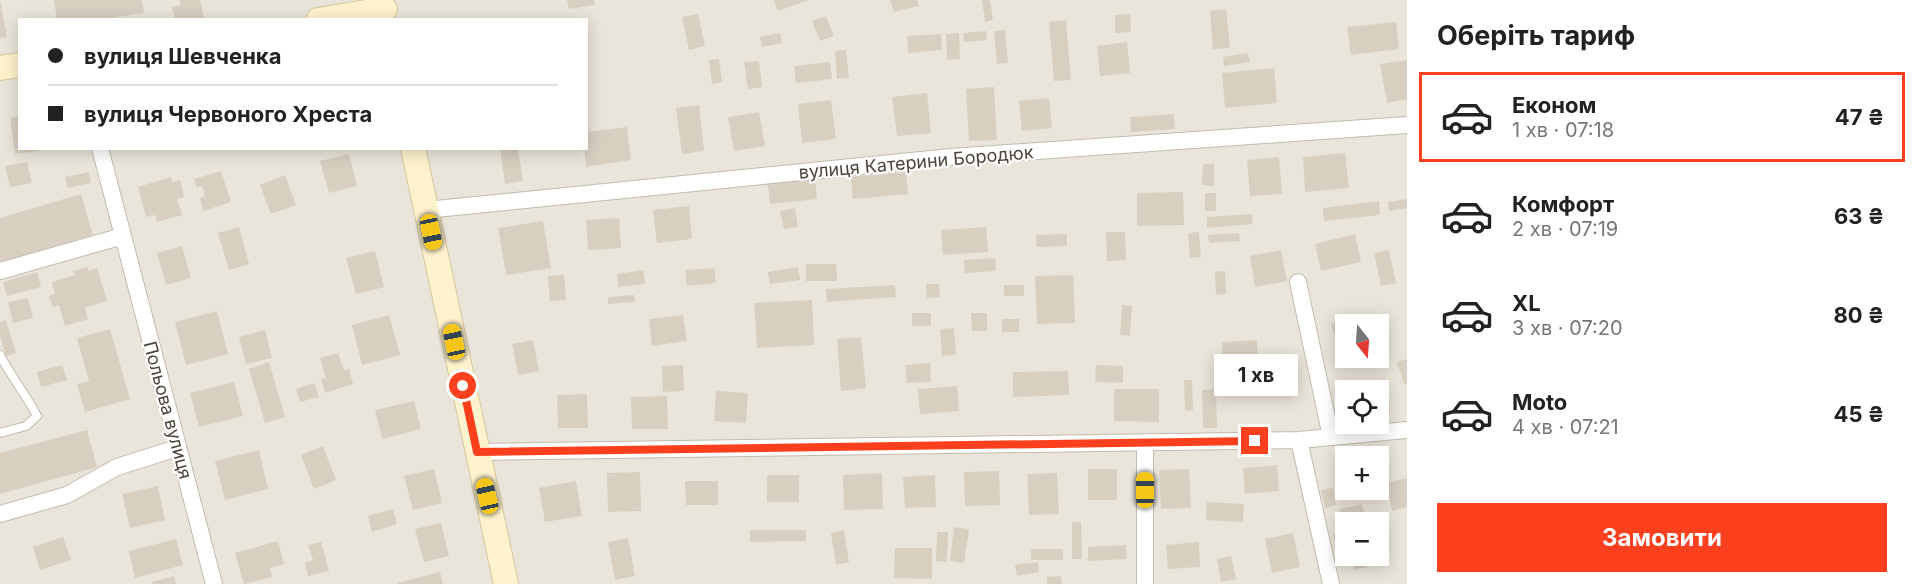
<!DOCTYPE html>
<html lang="uk">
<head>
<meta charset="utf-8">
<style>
	:root { --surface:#fff; --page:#f2f2f2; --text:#222; --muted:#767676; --line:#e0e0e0; --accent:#fc3f1d }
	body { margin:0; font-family:Inter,sans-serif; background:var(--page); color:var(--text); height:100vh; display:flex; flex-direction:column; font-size:22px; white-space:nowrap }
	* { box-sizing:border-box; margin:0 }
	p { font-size:20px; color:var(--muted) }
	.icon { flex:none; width:33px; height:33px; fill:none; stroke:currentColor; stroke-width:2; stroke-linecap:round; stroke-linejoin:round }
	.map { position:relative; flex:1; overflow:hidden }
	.drawer { display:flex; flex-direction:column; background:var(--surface); width:510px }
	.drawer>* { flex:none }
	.guide { position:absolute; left:18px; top:18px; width:570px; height:132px; border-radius:0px; box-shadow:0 3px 15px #0003; display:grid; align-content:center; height:132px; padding:0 30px; background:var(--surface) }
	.needle { width:39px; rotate:163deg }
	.tools { position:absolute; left:1335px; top:314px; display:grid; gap:12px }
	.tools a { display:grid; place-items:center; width:54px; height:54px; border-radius:0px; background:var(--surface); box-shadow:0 3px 15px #0003; font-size:30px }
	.end { position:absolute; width:27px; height:27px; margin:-14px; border:8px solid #fc3f1d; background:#fff; box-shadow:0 0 0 3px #fff }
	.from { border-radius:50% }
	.bubble { position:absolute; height:42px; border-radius:0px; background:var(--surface); box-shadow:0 3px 15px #0003; font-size:20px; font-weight:700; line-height:42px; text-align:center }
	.car { position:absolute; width:18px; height:36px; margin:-18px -9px; border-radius:8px; box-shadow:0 0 4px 2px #0007; background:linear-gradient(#f5c518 24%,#345 0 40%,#f5c518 0 76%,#345 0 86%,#f5c518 0) }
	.guide b { display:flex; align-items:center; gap:21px; height:57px; font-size:22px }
	.guide b+b { border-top:2px solid var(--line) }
	.guide i { width:15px; height:15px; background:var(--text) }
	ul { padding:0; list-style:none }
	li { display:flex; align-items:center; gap:18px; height:90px; margin:0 12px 9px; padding:0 18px; border:3px solid transparent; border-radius:0px }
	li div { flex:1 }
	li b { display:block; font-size:22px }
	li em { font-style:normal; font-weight:700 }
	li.active { border-color:var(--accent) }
	li>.icon { width:54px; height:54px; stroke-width:1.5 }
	h2 { padding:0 30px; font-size:27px; line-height:72px }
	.cta { display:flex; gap:12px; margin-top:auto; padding:12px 30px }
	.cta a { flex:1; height:69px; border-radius:0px; background:var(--accent); color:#fff; font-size:24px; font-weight:700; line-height:69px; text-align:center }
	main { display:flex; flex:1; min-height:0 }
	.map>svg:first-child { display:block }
</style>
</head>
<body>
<main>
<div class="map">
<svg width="1407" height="584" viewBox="0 0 1407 584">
	<rect width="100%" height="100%" fill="#f6f3ec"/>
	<path fill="#eae5da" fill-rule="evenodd" d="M0,0H1407V584H0ZM20,20H586V148H20ZM1346,324H1378V357H1346ZM1346,390H1378V423H1346ZM1346,456H1378V489H1346ZM1346,522H1378V555H1346Z"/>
	<path fill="#d8cfc1" d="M0,0L7,37L0,38Z
		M54,0H142L144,13L98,20H57Z
		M179,0H200L204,19L175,20L172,7L181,5Z
		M567,0H594L595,5L569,9Z
		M774,0H809L778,11Z
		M890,0H917L919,6L894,12Z
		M982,0H990L993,20L985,22Z
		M1226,9L1230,48L1213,49L1210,11Z
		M698,14L705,46L689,50L682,17Z
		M1130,14L1131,32L1115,33V15Z
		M826,16L834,36L820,41L812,21Z
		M1066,20L1071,80L1054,81L1049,22Z
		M1396,22L1399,49L1351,55L1347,27Z
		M1005,30L1008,63L997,64L994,31Z
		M986,31L987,40L964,42L963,33Z
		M780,33L782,43L762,47L760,37Z
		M959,33L960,59L947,60L946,34Z
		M941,34L942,50L908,53L907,36Z
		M1127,42L1130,73L1100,76L1097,46Z
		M846,50L849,78L837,79L835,51Z
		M1248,53L1250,62L1224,66L1223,57Z
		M719,59L722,82L712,84L709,60Z
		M1407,60V99L1387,103L1380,64Z
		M759,61L762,87L748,89L744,62Z
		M830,62L832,79L796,83L794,66Z
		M1274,68L1277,103L1225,108L1222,73Z
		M994,87L997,140L969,141L966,89Z
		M927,93L931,133L897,136L892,97Z
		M1049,98L1052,128L1022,131L1019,101Z
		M831,100L836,139L802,143L798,104Z
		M699,105L704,151L682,154L676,108Z
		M759,112L765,146L734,151L728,117Z
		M1174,114L1175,129L1131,132L1130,117Z
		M20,116V148L45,150L15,154L10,118Z
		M627,127L631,160L586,167L584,148H586V132Z
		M500,148H518L523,181L505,184Z
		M1345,153L1349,188L1305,192L1303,157Z
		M349,154L357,186L329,193L320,161Z
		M1279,157L1282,194L1250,196L1247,160Z
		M27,162L32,183L10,187L5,166Z
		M1203,164H1214V186L1202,185Z
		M221,171L231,202L203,211L200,198L205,196L202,186L197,188L194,179Z
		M89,172L91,183L68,188L65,177Z
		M906,172L908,194L853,199L851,177Z
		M285,175L296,205L271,214L260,185Z
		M171,177L172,182L180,180L184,197L177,199L182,215L157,222L155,215L146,217L138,187Z
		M815,180L817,199L770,204L768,185Z
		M1183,192L1184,225L1137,226V193Z
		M1205,193H1216V211H1205Z
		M81,194L93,235L0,262V218Z
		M1407,199V208L1389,211L1388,202Z
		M1379,201L1380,215L1324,221L1323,208Z
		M689,206L692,239L657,243L653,210Z
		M795,208L798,227L784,229L780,211Z
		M1252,214L1253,224L1207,228V217Z
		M619,218L621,248L588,250L586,220Z
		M543,221L551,268L506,275L498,228Z
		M239,227L249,264L229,270L218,233Z
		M986,227L988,252L943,255L941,230Z
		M1106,232H1125L1126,260L1107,261Z
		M1199,232L1201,257L1190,258L1188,233Z
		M1239,233L1240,241L1209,243L1208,235Z
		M1067,234V246L1037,247L1036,235Z
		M1355,234L1361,262L1321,271L1315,244Z
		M182,246L191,278L166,285L157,253Z
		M1281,250L1287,281L1255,287L1250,256Z
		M1389,250L1396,283L1381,286L1374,253Z
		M375,251L384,287L356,294L346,258Z
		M995,258L996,271L965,273L964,260Z
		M806,264H836L837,281H806Z
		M87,267L89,271L97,268L107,301L85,308L88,319L65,326L59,305L53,307L49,296L55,294L52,282L75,275L73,271Z
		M798,267L800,280L770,284L768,272Z
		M714,268L716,283L687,286L685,270Z
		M643,270L645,284L618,287L617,274Z
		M1225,271L1226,294L1216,295L1215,272Z
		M37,272L41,287L7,296L3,282Z
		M564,275L566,300L550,301L548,276Z
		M1073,275L1075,323L1037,324L1035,276Z
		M926,284H939L940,297L927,298Z
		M895,285L896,297L827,302L826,289Z
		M1004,285H1024V296H1004Z
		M634,295L635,302L608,304V297Z
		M28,298L33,318L13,323L8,302Z
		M812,300L814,345L757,348L754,303Z
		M1122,305L1132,306L1130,336L1120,335Z
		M217,311L228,354L186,365L175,322Z
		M912,313H931V326H912Z
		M971,313H987V331H972Z
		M389,315L400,355L362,365L352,325Z
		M683,315L687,341L652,346L649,319Z
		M1357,316L1359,324H1346V344L1338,346L1331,324Z
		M1002,319H1019V332H1002Z
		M6,320L16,353L6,356L0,336V322Z
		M954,328L956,355L942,356L940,329Z
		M110,329L130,399L85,412L77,384L89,381L77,338Z
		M265,330L272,358L246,364L239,337Z
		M861,337L866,388L841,391L837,339Z
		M533,340L539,371L518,375L512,344Z
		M1257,340L1258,367L1224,369L1222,342Z
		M338,353L344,370L349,369L353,384L325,393L321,379L326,378L320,358Z
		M1407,359V383L1404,384L1397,362Z
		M269,362L285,417L265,423L249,369Z
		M930,363L931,382L907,383L905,365Z
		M62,365L67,380L41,387L37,372Z
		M683,365L684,391L663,392L662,366Z
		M1096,365L1123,366V383L1095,382Z
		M1068,371L1069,395L1013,397V372Z
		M1184,380H1192L1193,410L1185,411Z
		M1388,381L1390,412H1378V390H1346L1345,384Z
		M234,382L243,416L199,427L190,393Z
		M314,383L319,397L300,402L296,389Z
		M957,386L959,411L920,414L918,389Z
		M1114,389H1159V422L1114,421Z
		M1216,389L1217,428H1203L1202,390Z
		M716,391L748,393L746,423L714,421Z
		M587,394L588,428H558L557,395Z
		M667,396L668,429H632L631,397Z
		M414,401L421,429L382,439L375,410Z
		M87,430L97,467L0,494V453Z
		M323,446L336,480L314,489L301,455Z
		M259,450L268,489L225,500L215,461Z
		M1277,465L1279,491L1245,494L1243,468Z
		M434,469L442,503L413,510L404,476Z
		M1088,469H1117V500H1088Z
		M1189,469L1191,508L1161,509L1159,470Z
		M999,471L1000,505L965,506L964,472Z
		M640,472L641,511L608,512L607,473Z
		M882,473L883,509L844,510L843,475Z
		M1057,473L1059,514L1029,515L1027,474Z
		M767,475H799V502H767Z
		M935,475L936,507L905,508L903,477Z
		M1407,478V507L1392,511L1386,483Z
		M576,481L582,516L545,522L539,488Z
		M685,481H718V505H686Z
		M158,486L165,520L130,528L122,494Z
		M1333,488L1336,505L1325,508L1321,490Z
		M1207,502L1244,504L1243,522L1206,520Z
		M1362,504L1366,520L1346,522L1343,525L1340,509Z
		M393,509L397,524L372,532L368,516Z
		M1072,522H1081L1082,559H1072Z
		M441,523L449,556L424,562L415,529Z
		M954,527L969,529L964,563L950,561Z
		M750,530H806V541L750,542Z
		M844,530L849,562L836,565L831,533Z
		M1346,531V550L1337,551L1333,533Z
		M937,532H948L947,562L936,561Z
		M1293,533L1300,567L1272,573L1265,539Z
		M63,537L71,560L40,570L33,547Z
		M628,538L635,576L615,580L608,542Z
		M176,539L183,565L135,578L129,551Z
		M278,541L284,564L270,568L272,577L244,584L235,553Z
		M321,542L329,571L308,576L305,563L313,560L308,545Z
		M1199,542L1200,567L1168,569L1166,545Z
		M1126,545L1127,559L1088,561V547Z
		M895,548H932V579L894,578Z
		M1031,549H1063V560H1031Z
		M1351,555H1370L1372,566L1354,570Z
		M1231,556L1236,579L1221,582L1217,559Z
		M1038,562L1039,572L1017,576L1015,565Z
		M440,572L443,584H398L397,583Z
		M174,576L176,584H153L152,582Z
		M1061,576L1062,584H1047V577Z"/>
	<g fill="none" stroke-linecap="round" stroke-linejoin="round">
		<g stroke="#c2bbae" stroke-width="10">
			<path id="lane" d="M0,355C11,377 26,394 37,416L26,426L0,433"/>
		</g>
		<g stroke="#c2bbae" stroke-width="18">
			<path id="street" d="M100,148L214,584
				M426,210L951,157L1407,125
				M0,271L123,236
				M1298,282L1331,437
				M1299,440L1331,584
				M1145,442V584
				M477,452L1299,440L1407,430
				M0,514L67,495L117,467L177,448"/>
		</g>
		<g stroke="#d6c79b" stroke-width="26">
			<path id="secondary" d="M318,20L385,9
				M0,68L20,65
				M413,148L506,584"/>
		</g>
		<use href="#lane" stroke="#fff" stroke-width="8"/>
		<use href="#street" stroke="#fff" stroke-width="16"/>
		<use href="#secondary" stroke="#fff3cd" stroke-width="24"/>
	</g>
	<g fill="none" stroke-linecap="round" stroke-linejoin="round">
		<path stroke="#fc3f1d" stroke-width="8" d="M463,386L477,452L1255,441"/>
	</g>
	<g text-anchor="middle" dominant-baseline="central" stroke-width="4.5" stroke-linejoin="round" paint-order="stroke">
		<g font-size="18" fill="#4b4439" stroke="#fff">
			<text transform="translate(916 162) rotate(-5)">вулиця Катерини Бородюк</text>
			<text transform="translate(168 410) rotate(75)">Польова вулиця</text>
		</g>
	</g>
</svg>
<div class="tools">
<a><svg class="needle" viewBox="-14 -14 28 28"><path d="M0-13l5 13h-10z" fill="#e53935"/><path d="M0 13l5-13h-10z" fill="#767676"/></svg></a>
<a><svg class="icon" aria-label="locate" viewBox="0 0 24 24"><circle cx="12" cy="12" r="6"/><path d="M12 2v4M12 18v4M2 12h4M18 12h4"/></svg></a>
<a>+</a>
<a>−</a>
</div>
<i class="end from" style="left:463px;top:386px"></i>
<i class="end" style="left:1255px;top:441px"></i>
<div class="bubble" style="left:1214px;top:354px;width:84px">1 хв</div>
<i class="car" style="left:431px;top:232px;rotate:168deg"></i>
<i class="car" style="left:454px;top:342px;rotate:348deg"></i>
<i class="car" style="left:1145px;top:490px;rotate:0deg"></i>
<i class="car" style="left:487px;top:496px;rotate:347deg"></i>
<div class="guide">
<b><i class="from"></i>вулиця Шевченка</b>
<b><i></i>вулиця Червоного Хреста</b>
</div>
</div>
<section class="drawer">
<h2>Оберіть тариф</h2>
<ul>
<li class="active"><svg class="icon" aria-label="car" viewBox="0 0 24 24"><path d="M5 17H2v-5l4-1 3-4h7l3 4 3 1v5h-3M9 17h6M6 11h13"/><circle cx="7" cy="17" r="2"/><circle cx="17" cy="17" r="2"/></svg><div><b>Економ</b><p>1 хв · 07:18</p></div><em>47 ₴</em></li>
<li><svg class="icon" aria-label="car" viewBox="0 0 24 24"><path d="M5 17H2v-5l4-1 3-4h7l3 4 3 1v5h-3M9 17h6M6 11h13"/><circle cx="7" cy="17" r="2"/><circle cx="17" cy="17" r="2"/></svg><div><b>Комфорт</b><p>2 хв · 07:19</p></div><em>63 ₴</em></li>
<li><svg class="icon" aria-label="car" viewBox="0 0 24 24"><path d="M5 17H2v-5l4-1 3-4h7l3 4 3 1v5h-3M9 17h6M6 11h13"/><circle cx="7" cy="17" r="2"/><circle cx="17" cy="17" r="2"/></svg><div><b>XL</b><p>3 хв · 07:20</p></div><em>80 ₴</em></li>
<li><svg class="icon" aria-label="car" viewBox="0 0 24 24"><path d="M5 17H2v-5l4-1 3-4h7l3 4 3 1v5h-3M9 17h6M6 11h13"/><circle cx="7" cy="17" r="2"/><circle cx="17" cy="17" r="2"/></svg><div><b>Moto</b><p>4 хв · 07:21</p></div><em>45 ₴</em></li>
</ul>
<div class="cta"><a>Замовити</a></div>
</section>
</main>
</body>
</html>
